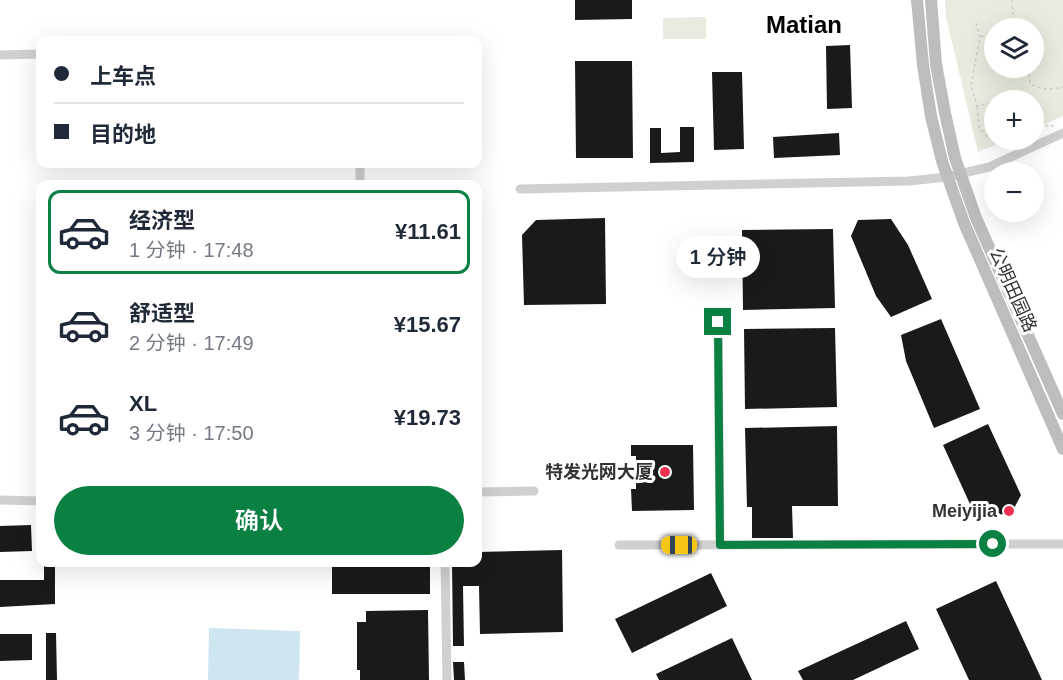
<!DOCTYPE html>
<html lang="zh">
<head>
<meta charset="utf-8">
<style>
	:root { --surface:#fff; --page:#f6f6f7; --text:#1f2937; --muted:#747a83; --line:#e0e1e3; --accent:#0b8043 }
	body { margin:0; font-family:Arial,"Noto Sans SC",sans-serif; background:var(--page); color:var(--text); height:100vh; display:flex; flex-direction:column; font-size:22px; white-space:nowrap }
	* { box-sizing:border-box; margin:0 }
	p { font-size:20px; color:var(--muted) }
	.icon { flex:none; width:33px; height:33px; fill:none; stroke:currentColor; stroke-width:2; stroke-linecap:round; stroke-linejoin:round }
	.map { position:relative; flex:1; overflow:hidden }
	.side { position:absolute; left:36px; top:180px; width:446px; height:387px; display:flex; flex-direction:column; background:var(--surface); border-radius:12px; box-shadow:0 6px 24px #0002 }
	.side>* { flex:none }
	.top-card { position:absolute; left:36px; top:36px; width:446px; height:132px; border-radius:12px; box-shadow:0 6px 24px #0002; display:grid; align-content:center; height:132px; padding:0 18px; background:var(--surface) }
	.controls { position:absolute; left:984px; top:18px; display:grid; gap:12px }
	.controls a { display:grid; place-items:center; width:60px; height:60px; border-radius:50%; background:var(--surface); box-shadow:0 6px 24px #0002; font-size:30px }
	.end { position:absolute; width:27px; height:27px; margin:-14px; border:8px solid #0b8043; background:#fff; box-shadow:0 0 0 3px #fff }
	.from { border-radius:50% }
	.bubble { position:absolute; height:42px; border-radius:21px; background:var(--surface); box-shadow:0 6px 24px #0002; font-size:20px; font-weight:600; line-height:42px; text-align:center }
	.car { position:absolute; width:18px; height:36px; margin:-18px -9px; border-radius:8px; box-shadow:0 0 4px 2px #0007; background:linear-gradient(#f5c518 24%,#345 0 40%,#f5c518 0 76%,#345 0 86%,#f5c518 0) }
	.top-card b { display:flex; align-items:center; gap:21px; height:57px; font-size:22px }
	.top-card b+b { border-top:2px solid var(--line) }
	.top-card i { width:15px; height:15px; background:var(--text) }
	ul { padding:10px 0 0; list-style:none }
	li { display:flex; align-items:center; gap:18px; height:84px; margin:0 12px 9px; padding:0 6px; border:3px solid transparent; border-radius:12px }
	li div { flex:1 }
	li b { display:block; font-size:22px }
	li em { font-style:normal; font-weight:600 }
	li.current { border-color:var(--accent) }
	li>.icon { width:54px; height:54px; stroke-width:1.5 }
	.primary-button { display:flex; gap:12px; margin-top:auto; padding:12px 18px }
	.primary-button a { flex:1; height:69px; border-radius:36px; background:var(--accent); color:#fff; font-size:24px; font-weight:600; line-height:69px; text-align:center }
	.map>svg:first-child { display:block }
</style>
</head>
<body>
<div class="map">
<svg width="1063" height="680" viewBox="0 0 1063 680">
	<rect width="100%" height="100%" fill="#fff"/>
	<path fill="#e7ecde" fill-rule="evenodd" d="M945,0H1063V116L1034,129V100H994V140H1008L978,152L946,17ZM994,28H1034V68H994Z
		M706,17V39H663V18Z"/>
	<path fill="#cde6f0" d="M209,628L300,631L299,680H208Z"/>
	<path fill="#1a1a1a" d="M575,0H632V19L575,20Z
		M850,45L852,108L827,109L826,46Z
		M575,61H632L633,158H576Z
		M712,72H742L744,149L714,150Z
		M680,127H694V162L650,163V128H661V153L680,152Z
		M839,133L840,155L774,158L773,137Z
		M605,218L606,304L524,305L522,235L536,220Z
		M891,219L908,245L932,299L891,317L876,296L851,236L858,220Z
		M833,229L835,308L743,310L742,230Z
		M941,319L980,409L934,428L906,361L901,335Z
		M835,328L837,407L745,409L744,329Z
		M988,424L1021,495L1011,514L975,515L943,445Z
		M837,426L838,506H792L793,538H752V507H747L745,428Z
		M631,445H693L694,510L632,511L631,489H636V456H631Z
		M31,525L32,551L0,552V526Z
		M562,550L563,632L480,634L479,586H463L464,646H453L452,562H477V552Z
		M44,562H55V604L0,607V580H44Z
		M332,562H430V594H332Z
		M711,573L727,606L632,653L615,619Z
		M996,581L1042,680H969L936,609Z
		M428,610L429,680H360V670H357V622H366V611Z
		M906,621L919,649L853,680H803L798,671Z
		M46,633H56L57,680H46Z
		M0,634H32V660L0,661Z
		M732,638L752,680H659L656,674Z
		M453,662H464L465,680H454Z"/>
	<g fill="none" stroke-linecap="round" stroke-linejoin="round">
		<path stroke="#cdcdcd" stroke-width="1.5" stroke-dasharray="3 3" stroke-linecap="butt" d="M1012,0L1013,18L1024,28
			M976,23L980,37L971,85L977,106L993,103L994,106
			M1000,28L1013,18
			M981,37L994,32
			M1028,68L1030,83C1042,91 1050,89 1063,87
			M977,107L979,127L986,136H994
			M1034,123L1042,126L1052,125L1053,127"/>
		<path stroke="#d0d0d0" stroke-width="9" d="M0,55L40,54
			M360,164V184
			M520,189L909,181L947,177L989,167L1063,133
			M718,322L720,545
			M477,492L534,491
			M0,500L40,501
			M619,545L1063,544
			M445,562L447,680"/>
		<path stroke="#bdbdbd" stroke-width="12" d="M917,0L923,65L931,116L942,161L964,223L1063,449
			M931,0L936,64L945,113L955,158L976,218L1063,414"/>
	</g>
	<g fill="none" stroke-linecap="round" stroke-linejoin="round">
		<path stroke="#0b8043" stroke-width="8" d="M718,322L720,545L993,544"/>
	</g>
	<g fill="#f02f51" stroke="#fff" stroke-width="2">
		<circle cx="665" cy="472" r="6"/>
		<circle cx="1009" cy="511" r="6"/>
	</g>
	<g text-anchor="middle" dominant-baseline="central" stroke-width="6" stroke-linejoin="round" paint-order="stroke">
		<g font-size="18" fill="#333" stroke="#fff">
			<text transform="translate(1013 290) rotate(66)">公明田园路</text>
		</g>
		<g font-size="18" font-weight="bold" fill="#333" stroke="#fff" text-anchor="end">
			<text x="653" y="472">特发光网大厦</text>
			<text x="997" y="511">Meiyijia</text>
		</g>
		<g font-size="24" font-weight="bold" fill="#000" stroke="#fff">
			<text x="804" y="24">Matian</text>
		</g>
	</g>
</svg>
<div class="controls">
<a><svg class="icon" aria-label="layers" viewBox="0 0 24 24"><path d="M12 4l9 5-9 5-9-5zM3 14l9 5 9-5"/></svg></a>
<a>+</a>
<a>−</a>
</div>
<i class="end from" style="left:993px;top:544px"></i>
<i class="end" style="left:718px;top:322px"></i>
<div class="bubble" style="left:676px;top:236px;width:84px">1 分钟</div>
<i class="car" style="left:679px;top:545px;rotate:270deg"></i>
<div class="top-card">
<b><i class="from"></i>上车点</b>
<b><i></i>目的地</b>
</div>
<section class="side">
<ul>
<li class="current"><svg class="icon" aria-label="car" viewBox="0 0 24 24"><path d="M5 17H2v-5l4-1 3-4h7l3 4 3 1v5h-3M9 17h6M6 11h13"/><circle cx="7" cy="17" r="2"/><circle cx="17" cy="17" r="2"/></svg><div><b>经济型</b><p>1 分钟 · 17:48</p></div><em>¥11.61</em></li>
<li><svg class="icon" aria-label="car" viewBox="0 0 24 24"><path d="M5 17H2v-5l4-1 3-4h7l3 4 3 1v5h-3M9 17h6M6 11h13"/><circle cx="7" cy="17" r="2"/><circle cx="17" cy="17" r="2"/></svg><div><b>舒适型</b><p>2 分钟 · 17:49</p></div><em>¥15.67</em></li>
<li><svg class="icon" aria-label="car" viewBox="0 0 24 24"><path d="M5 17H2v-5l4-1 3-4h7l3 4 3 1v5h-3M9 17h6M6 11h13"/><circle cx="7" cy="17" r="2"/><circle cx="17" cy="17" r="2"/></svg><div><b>XL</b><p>3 分钟 · 17:50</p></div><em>¥19.73</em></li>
</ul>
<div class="primary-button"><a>确认</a></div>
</section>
</div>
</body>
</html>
